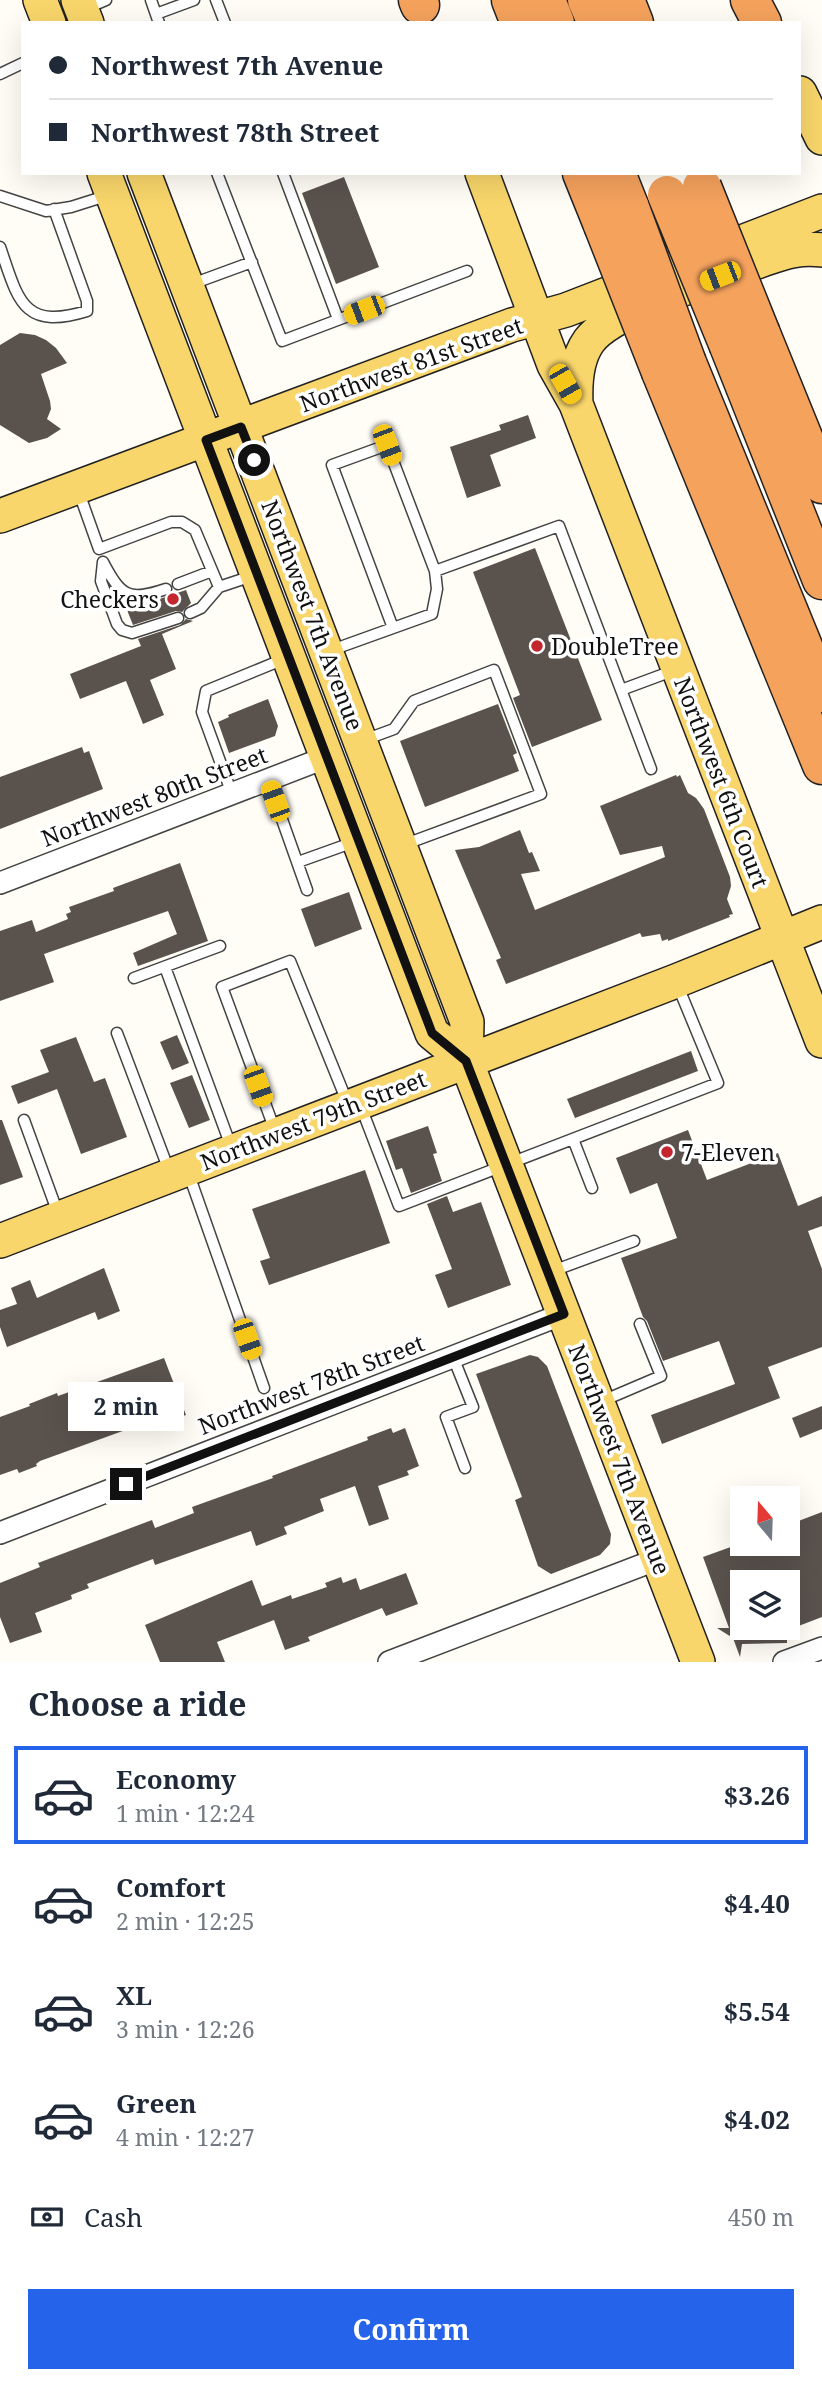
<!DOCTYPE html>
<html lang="en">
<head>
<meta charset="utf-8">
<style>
	:root { --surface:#fff; --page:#f2f2f3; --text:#1f2937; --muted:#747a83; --line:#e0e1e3; --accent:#2563eb }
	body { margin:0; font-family:"Noto Serif",serif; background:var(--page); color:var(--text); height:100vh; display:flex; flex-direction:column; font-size:26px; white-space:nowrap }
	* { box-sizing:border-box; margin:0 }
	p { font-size:23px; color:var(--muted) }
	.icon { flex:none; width:38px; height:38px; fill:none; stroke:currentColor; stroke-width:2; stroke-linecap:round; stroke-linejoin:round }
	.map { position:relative; height:1662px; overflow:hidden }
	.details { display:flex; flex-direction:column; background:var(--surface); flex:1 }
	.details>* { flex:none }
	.top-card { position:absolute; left:21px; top:21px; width:780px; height:154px; border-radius:0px; box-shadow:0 7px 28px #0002; display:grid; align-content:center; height:154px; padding:0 28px; background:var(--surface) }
	.needle { width:46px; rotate:341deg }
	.tools { position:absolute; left:730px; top:1486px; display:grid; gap:14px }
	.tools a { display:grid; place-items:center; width:70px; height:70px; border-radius:0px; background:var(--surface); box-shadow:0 7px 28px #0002; font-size:35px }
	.end { position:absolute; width:32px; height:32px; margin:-16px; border:9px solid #111; background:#fff; box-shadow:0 0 0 4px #fff }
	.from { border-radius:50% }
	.bubble { position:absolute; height:49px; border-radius:0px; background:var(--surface); box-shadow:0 7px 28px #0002; font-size:23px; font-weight:700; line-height:49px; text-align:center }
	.car { position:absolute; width:21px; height:42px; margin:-21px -10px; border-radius:9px; box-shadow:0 0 5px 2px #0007; background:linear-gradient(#f5c518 24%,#345 0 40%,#f5c518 0 76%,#345 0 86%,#f5c518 0) }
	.top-card b { display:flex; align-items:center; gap:24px; height:66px; font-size:26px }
	.top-card b+b { border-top:2px solid var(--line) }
	.top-card i { width:18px; height:18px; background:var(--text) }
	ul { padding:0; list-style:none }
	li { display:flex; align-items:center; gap:21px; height:98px; margin:0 14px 10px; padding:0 14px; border:4px solid transparent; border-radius:0px }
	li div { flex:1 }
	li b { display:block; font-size:26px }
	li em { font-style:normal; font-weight:700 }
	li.current { border-color:var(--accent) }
	li>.icon { width:63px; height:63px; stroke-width:1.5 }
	h2 { padding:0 28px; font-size:32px; line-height:84px }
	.pay { display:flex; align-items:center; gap:18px; height:77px; padding:0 28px; font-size:26px }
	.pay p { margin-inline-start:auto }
	.primary-button { display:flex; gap:14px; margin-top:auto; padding:14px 28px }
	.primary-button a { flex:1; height:80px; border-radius:0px; background:var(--accent); color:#fff; font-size:28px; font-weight:700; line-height:80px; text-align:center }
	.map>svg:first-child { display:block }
</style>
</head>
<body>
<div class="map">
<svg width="822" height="1662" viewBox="0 0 822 1662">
	<rect width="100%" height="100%" fill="#fffdf5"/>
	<path fill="#5a524d" d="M344,177L379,267L336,284L302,193Z
		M20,333L35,335L46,340L56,348L67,363L41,374L50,401L51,409L47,419L61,429L47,438L29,443L0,425V345Z
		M528,415L536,438L490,455L501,486L467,498L450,447L501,430L499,425Z
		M535,548L602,720L532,747L513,698L520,695L473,572Z
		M186,590L191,603L182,612L176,611L133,625L127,610Z
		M186,619L193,621L162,634L176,669L150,680L164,715L143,724L126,681L80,699L70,674L141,646L138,639L180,625Z
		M268,699L278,726L275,736L229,753L218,722L229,717L228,715Z
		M498,704L517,753L513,755L519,771L425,807L400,741Z
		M82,747L84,753L89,751L103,789L0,829V777Z
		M676,775L677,777L680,775L688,793L696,798L704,809L730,877L731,886L727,899L733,914L729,915L730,917L668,941V939L662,941L660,934L642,937L640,933L506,984L496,960L501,958L455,850L479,847L520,830L529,853L532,852L540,871L521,874L535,910L665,857L662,846L620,855L600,806Z
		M180,863L208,941L138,966L133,953L177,934L168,911L44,954L54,982L0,1001V931L32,920L36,932L68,919L66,914L71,912L69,907L114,891L113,888Z
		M349,892L362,929L315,947L301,909Z
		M177,1035L189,1063L172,1070L160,1042Z
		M76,1037L94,1082L105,1078L127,1137L81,1154L57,1089L18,1104L11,1086L49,1072L40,1050Z
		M691,1051L698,1071L575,1118L567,1099Z
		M192,1075L210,1120L189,1128L170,1083Z
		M0,1120H2L23,1177L0,1185Z
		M428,1126L437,1153L433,1154L442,1181L411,1193L402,1168L396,1170L386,1141Z
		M688,1130L707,1180L778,1153L798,1206L822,1196V1226L808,1231L822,1269V1347L768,1367L780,1398L662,1444L651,1415L735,1384L719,1341L663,1361L647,1321L643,1317L621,1258L677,1238L657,1183L630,1194L616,1158Z
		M365,1170L390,1243L269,1285L260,1261L270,1258L252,1209Z
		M447,1196L453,1212L481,1202L511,1285L448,1308L435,1275L452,1269L427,1204Z
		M104,1268L120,1311L98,1320L95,1312L7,1347L0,1327V1310L17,1304L11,1288L30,1280L37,1298Z
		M530,1355L538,1357L547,1366L611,1534L610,1544L600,1555L551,1574L538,1566L515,1500L522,1497L476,1374Z
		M164,1358L186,1415L170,1420L169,1417L143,1427L142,1424L40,1461L36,1464L37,1466L19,1473L17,1469L0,1475V1417L30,1406L29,1404L57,1393L58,1396Z
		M822,1406V1429L800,1438L792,1418Z
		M391,1428L393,1433L405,1428L419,1466L407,1471L409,1475L378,1486L389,1519L369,1526L355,1486L320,1499L324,1511L284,1527L287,1534L256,1546L251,1531L155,1565L153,1559L87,1584L89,1588L71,1595L72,1599L35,1613L42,1632L10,1643L0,1617V1583L40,1567L38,1563L152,1520L155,1528L194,1513L192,1507L273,1478L272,1476L368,1440L367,1437Z
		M822,1512V1617L788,1630V1582H742V1628H787V1643L742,1644L740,1657L733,1638L717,1628H729L703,1557L739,1544H788V1525Z
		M406,1573L418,1604L386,1616L382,1608L308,1637L310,1641L285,1650L274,1620L217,1642L225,1662H160L145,1625L252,1580L262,1606L291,1595L292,1599L327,1587L325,1583L341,1577L343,1583L356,1578L360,1590Z"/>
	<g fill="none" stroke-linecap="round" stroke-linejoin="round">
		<g stroke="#444" stroke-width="13">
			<path id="service" d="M151,0L159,23
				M216,0L225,23
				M85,9L106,0
				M156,14L194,0
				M0,74L23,63
				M217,173L282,341L467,271
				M283,173L338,319
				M0,196L46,211L71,207L109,195
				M0,247C18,299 22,331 87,311V301L54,209
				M192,284L252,262
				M78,490L99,549L171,522H182L195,530L219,587
				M103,562L101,581L117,624L122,630L132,633L178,618
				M103,562C121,596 128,602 166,589
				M435,571L559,526L651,769
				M178,584L212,571
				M190,613L201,608L219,587L252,576
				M329,651L432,614L437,589L435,571L387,445L332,465L393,628
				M621,690L675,670
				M364,740L394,729L414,701L494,670L541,794L403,845
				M268,780L307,890
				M232,794L202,712L206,691L284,659
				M298,862L354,842
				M165,967L232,1149
				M134,978L220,946
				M117,1033L170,1173
				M361,1107L399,1206L718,1083L677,984
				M24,1120L59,1216
				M276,1133L222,987L290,961L348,1104
				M573,1139L592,1188
				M188,1172L264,1388
				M550,1272L634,1241
				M453,1357L473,1407L446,1417L465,1468
				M600,1402L661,1376L640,1324"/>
		</g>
		<g stroke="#444" stroke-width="24">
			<path id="minor" d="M0,883L327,757
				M0,1533L563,1314
				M389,1662L658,1559
				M784,1662L822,1648"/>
		</g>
		<g stroke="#222" stroke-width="36">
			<path id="primary" d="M40,0L49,23
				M78,0L87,23
				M800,93L822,138
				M104,173L432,1033L466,1061
				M144,173L467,1022L466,1061L698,1662
				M482,173L554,365L576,404L822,1041
				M576,404C575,383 576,359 589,341C612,309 724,275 765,259C785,252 801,247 822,250
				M0,516L512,325L566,310L822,211
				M0,1241L676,981L822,922"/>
		</g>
		<g stroke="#222" stroke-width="41">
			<path id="motorway" d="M418,0L420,5
				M511,0L520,23
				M546,0L555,23
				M587,0L597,23
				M625,0L634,23
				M750,0L762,23
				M582,173L603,225
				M616,173L630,208
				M761,334L822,484
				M729,346L822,580
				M687,363L822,693
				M661,372L822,765"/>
		</g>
		<use href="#service" stroke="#fff" stroke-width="10"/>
		<use href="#minor" stroke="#fff" stroke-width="21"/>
		<use href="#primary" stroke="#f9d66b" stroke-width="33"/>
		<use href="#motorway" stroke="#f5a25d" stroke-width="38"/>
		<g stroke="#222" stroke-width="41" stroke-linecap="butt">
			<path id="motorway-bridge" d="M702,187L761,334
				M667,195L729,346
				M630,208L687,363
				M603,225L661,372"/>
		</g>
		<use href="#motorway-bridge" stroke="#f5a25d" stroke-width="38"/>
	</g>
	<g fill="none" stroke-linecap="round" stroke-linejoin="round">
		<path stroke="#111" stroke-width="9" d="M126,1484L564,1314L466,1061L432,1033L206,440L241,427L254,460"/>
	</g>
	<g fill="#c4262e" stroke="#fff" stroke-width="2.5">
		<circle cx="173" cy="599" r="7"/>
		<circle cx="537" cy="646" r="7"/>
		<circle cx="667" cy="1152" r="7"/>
	</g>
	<g text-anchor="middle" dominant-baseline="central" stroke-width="7" stroke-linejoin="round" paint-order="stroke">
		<g font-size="23" fill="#111" stroke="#fff">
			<text transform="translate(411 364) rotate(-20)">Northwest 81st Street</text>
			<text transform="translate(313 615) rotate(69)">Northwest 7th Avenue</text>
			<text transform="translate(722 782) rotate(69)">Northwest 6th Court</text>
			<text transform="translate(154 796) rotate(-21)">Northwest 80th Street</text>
			<text transform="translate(313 1120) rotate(-21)">Northwest 79th Street</text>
			<text transform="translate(311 1384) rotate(-21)">Northwest 78th Street</text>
			<text transform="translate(620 1459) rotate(69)">Northwest 7th Avenue</text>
		</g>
		<g font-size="23" fill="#111" stroke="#fff" text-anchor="start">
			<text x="159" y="599" text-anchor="end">Checkers</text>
			<text x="551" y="646">DoubleTree</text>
			<text x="681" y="1152">7-Eleven</text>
		</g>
	</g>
</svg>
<div class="tools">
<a><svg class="needle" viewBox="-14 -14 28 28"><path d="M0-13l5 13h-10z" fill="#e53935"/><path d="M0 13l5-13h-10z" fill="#747a83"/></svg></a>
<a><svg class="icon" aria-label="layers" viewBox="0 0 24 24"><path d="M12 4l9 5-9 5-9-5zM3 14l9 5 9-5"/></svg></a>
</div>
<i class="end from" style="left:254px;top:460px"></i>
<i class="end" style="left:126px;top:1484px"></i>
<div class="bubble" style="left:68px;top:1382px;width:116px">2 min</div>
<i class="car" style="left:720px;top:276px;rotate:249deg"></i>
<i class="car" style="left:364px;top:310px;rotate:249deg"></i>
<i class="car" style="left:565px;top:384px;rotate:150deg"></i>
<i class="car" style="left:387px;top:445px;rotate:159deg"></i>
<i class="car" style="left:275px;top:801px;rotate:340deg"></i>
<i class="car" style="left:258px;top:1086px;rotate:160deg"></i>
<i class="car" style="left:247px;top:1339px;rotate:161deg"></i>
<div class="top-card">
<b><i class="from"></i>Northwest 7th Avenue</b>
<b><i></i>Northwest 78th Street</b>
</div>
</div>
<section class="details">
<h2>Choose a ride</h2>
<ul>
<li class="current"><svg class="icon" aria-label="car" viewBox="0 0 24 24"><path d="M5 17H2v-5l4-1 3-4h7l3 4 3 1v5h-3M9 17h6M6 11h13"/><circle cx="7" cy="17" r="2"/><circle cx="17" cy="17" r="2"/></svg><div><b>Economy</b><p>1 min · 12:24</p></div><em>$3.26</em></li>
<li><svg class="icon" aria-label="car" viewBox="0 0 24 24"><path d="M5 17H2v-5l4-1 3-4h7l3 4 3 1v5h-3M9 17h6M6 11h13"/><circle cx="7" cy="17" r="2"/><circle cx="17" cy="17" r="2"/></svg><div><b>Comfort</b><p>2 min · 12:25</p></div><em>$4.40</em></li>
<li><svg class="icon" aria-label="car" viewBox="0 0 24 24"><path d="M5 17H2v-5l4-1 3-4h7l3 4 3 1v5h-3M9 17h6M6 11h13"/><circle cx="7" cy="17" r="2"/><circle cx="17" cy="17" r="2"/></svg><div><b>XL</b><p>3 min · 12:26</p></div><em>$5.54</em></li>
<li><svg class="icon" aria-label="car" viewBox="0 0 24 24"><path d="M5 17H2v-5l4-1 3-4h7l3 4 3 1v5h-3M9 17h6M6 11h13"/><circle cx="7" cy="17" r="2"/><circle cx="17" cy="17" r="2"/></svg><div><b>Green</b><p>4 min · 12:27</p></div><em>$4.02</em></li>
</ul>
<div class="pay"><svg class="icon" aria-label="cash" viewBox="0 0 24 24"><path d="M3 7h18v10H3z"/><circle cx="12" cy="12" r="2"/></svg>Cash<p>450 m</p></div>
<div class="primary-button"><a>Confirm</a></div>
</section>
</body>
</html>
